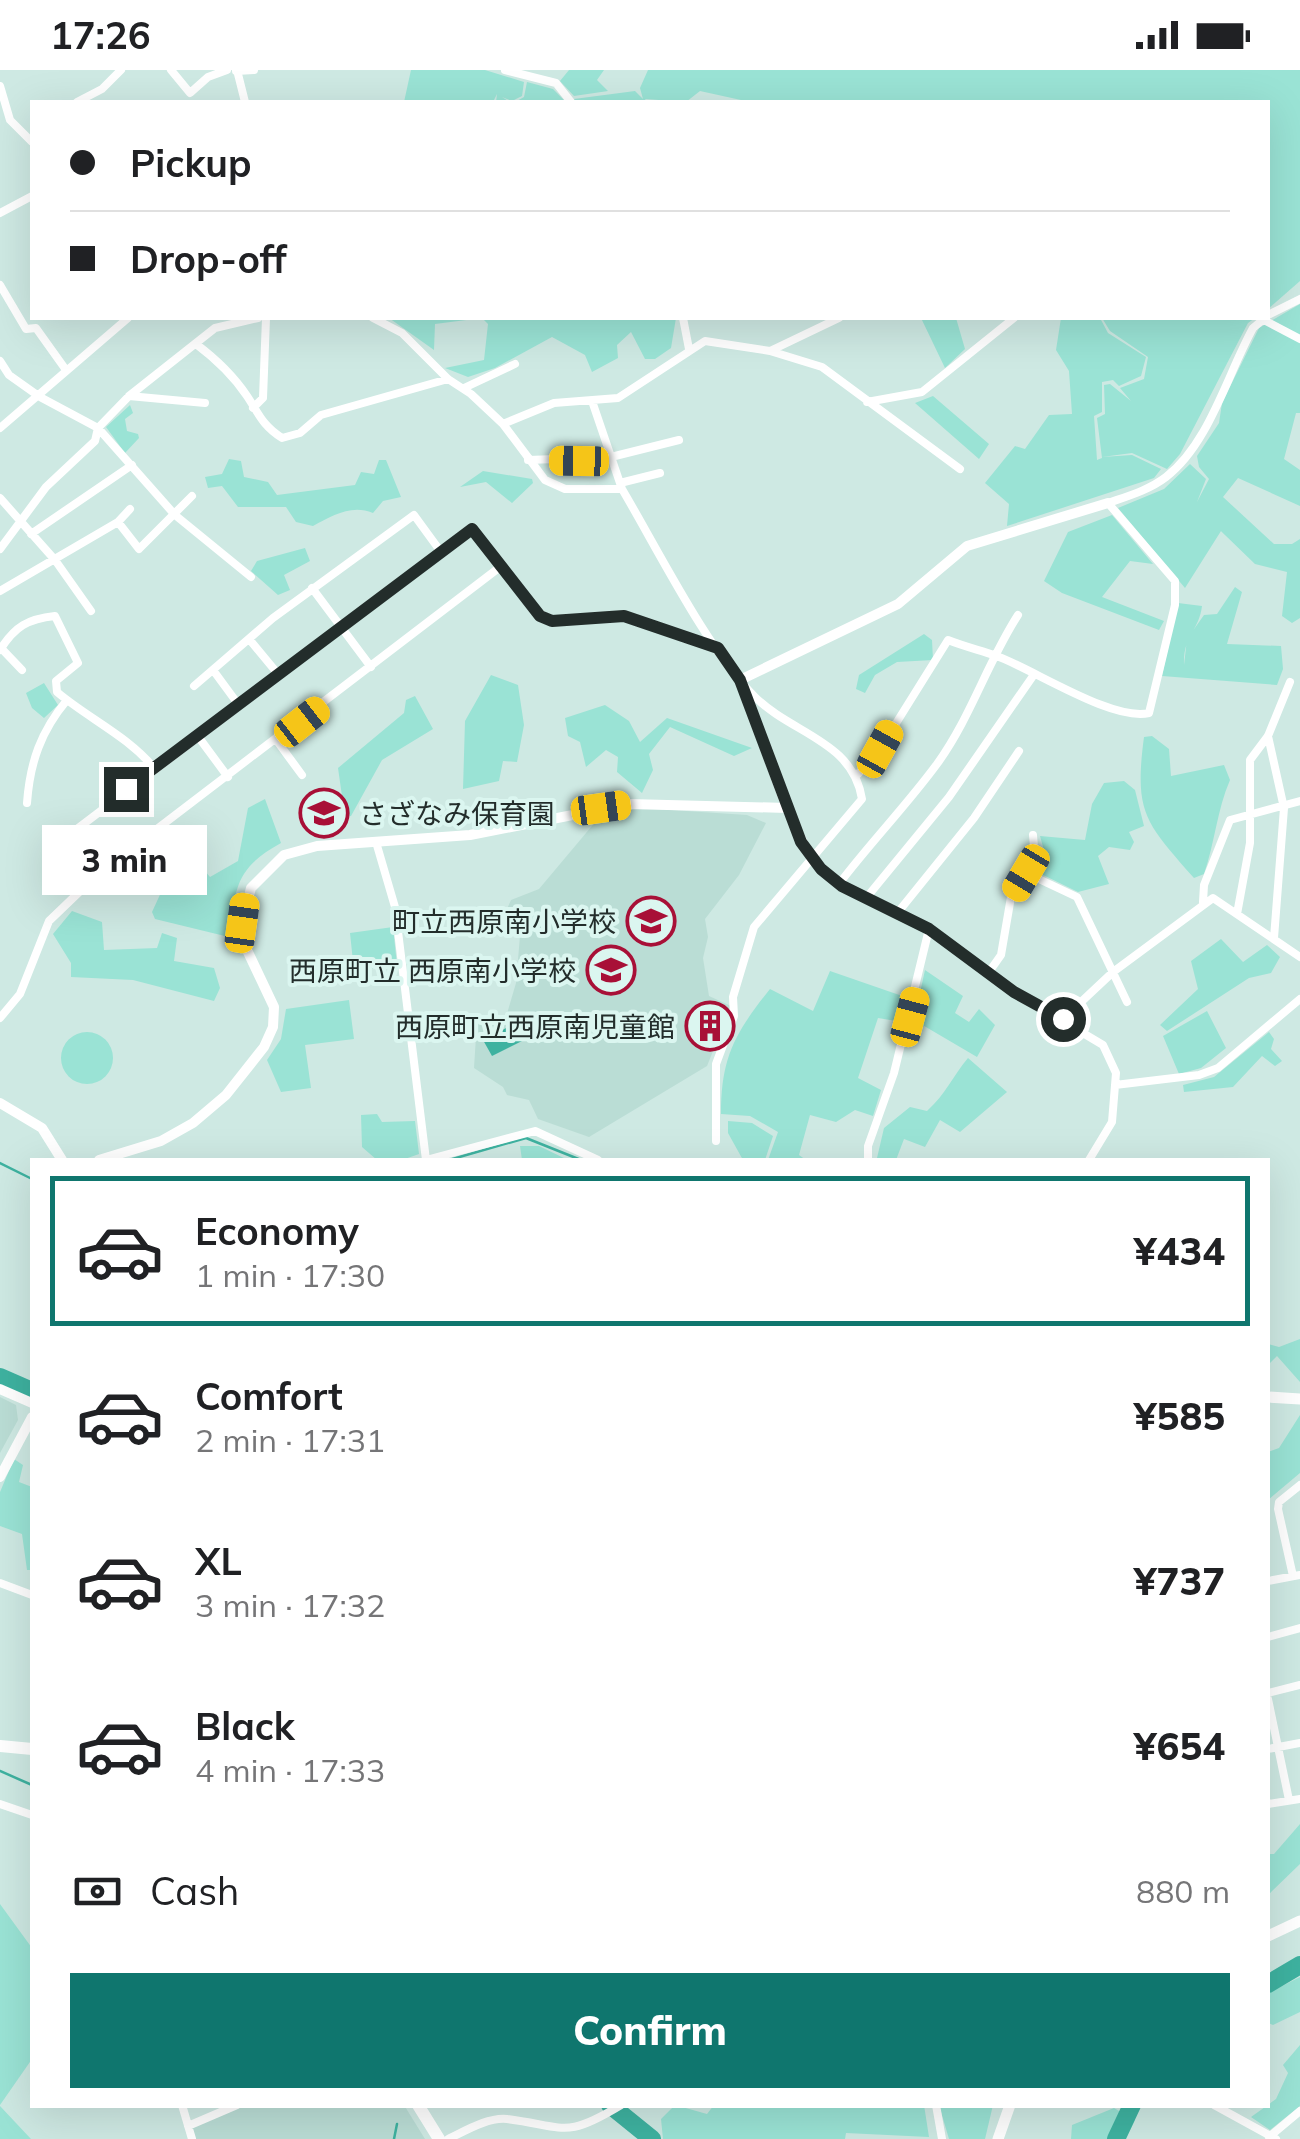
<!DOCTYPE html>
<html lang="en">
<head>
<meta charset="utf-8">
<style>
	:root { --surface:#fff; --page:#f6f6f6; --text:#202124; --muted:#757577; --line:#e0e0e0; --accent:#0f766e }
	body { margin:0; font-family:Mulish,"Noto Sans JP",sans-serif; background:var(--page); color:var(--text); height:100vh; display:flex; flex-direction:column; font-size:38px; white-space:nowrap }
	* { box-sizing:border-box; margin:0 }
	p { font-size:32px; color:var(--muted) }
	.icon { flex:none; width:55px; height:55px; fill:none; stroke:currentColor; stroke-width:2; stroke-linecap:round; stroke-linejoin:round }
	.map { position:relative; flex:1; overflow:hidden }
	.sheet { position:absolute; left:30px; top:1088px; width:1240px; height:950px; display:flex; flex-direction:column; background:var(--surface); border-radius:0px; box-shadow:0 10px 40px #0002 }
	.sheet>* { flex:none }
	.top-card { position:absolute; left:30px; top:30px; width:1240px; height:220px; border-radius:0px; box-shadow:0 10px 40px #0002; display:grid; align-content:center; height:220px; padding:0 40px; background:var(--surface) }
	.end { position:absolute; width:45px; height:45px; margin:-22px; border:12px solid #232d2b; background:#fff; box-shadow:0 0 0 5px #fff }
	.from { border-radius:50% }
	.bubble { position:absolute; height:70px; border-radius:0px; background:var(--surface); box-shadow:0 10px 40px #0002; font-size:32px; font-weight:800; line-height:70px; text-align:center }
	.car { position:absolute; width:30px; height:60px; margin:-30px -15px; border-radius:12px; box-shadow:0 0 8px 2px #0007; background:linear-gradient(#f5c518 24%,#345 0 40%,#f5c518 0 76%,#345 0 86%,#f5c518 0) }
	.top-card b { display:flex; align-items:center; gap:35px; height:95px; font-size:38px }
	.top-card b+b { border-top:2px solid var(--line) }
	.top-card i { width:25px; height:25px; background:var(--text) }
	ul { padding:18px 0 0; list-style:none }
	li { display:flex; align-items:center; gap:30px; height:150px; margin:0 20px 15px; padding:0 20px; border:5px solid transparent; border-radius:0px }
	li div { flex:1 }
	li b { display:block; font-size:38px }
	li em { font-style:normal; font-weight:800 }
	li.on { border-color:var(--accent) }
	li>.icon { width:90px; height:90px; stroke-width:1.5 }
	.pay { display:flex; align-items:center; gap:25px; height:110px; padding:0 40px; font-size:38px }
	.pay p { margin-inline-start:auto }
	.cta { display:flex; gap:20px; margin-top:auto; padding:20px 40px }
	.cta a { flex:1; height:115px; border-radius:0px; background:var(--accent); color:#fff; font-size:40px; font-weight:800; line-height:115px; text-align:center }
	.status { display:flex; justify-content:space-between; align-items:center; height:70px; padding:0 50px; background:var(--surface); direction:ltr }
	.status svg { height:28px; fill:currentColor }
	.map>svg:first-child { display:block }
</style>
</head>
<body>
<div class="status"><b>17:26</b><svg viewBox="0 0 49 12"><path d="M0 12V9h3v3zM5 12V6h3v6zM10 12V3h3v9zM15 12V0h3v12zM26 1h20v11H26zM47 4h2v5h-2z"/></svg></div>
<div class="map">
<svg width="1300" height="2069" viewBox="0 0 1300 2069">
	<rect width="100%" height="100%" fill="#cee9e3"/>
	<path fill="#baddd5" d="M641,738L747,745L766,753L739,805L705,849L708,867L703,888L709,926L731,936L707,996L589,1067L538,1049L529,1030L507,1025L503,1017L474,998L477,951L482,946L506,947L516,913L520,866L507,839L511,830L539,819L602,744Z
		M0,1327L16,1335L18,1350L0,1383Z
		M244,2035H404L425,2069H196L192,2057Z"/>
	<path fill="#9ae3d5" d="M411,0H485L524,12L522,26L512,31L502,27L510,32H496L497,24L493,32H404Z
		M569,0H604L597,10L608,21L574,26L560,11Z
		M648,0H1300V211L1268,239V32H750L700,21L686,32L645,29L647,32H575L574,29L635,21L643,29L640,18Z
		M527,12L553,19L566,32H515L524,27Z
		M1300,234V343H1296L1284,389L1300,400V436L1238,408L1223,427L1274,474H1292L1300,469V548L1292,553L1282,546L1287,502L1255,494L1195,436L1221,461L1185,518L1118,438L1164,419L1190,394L1206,409L1197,432L1209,409L1199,397L1197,386L1219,353L1222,333L1259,258Z
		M389,248H676L671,278L655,289H645L631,262L617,275L618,288L592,302L585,285L552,267L495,298L468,307L445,298L484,290L488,254L482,248L435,254L434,280Z
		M921,248H956L965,279L945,298Z
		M1061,248H1100L1108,263L1146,287L1141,306L1119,316L1113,310L1102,312V342L1094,346L1097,390L1102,388L1097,348L1105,344L1104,315L1110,314L1131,331L1120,318L1144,309L1148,287L1110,261L1102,248H1255L1248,253L1180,384L1167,399L1132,383L1102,387L1132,385L1161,399L1154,408L1007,456L1009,434L985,413L1015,376L1025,379L1049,345L1072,344L1069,301L1056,280Z
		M933,326L989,374L979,389L915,333Z
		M130,335L133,343L125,349L127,361L138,364L139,368L125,383L106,357Z
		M229,389L241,391L244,407L268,412L277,425L355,415L361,402L374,404L379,390H386L401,427L383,431L373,443C351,434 332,446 313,456L296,452L286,437H238L222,416L208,418L205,407L222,404Z
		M483,401L532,409L533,413L512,433L486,412L460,417Z
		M1112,445L1153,494L1130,491L1102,527L1164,551L1159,560L1062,523L1044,511L1068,462Z
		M305,478L310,491L284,505L290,520L278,525L251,501L257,491Z
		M1235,517L1242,522L1227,574L1281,576L1283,599L1277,615L1162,606L1178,533L1202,536C1199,561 1183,565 1184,595L1187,569L1204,545L1217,544Z
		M924,564L932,570L933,590L897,592L875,605L865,623L856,619L859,605Z
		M491,605L518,615L524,655L517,692L503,691L499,711L463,719L465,651Z
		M44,613L58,635L44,648L32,638L26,623Z
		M415,626L433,659L382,690L351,746L345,747L338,698L404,643L406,630Z
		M605,635L629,651L640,672L667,648L752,678L734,686L670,657L649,684L653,700L642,723L617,702L618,687L606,680L586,697L580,672L568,666L565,648Z
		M1152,666L1169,679L1171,706L1224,695L1230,710C1217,740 1215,772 1204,804L1194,808C1145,752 1134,743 1144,667Z
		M1124,711L1135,720L1144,756L1129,762L1134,772L1130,780L1109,777L1098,786L1109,814L1078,822L1037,802L1045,784L1040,766L1085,770L1092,734L1104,713Z
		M265,729L281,773C237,797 232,819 233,868L155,849L152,842L170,803L195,789L210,807L238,791L248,738Z
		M72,841L102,852L104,880L157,878L162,863L177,868L174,891L214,898L220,918L214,931L133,910L71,907V893L53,864Z
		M393,857L397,895L354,901L350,863Z
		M1221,869L1243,892L1267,875L1280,887L1271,903L1249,908L1167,961L1160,955L1198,919L1191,891Z
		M925,900L963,926L955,943L969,952L979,939L995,955L977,987L914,950Z
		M830,901L908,928L902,952L878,948L858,1008L881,1020L873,1046L855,1040L836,1052L810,1045L799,1085L806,1090H768L778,1062L750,1046L721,1044C721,987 735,963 770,919L813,941Z
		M349,930L354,969L305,975L311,1018L281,1022L267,990L281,969L286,939Z
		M1207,941L1226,978L1201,998L1179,1004L1163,966Z
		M61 988a26 26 0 1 1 52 0a26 26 0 1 1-52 0Z
		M1269,962L1274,969L1271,979L1282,991L1275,996L1262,986L1233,1017L1184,1022L1183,1015L1214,1007Z
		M968,988L1007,1022L960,1062L940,1050L925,1077L904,1069L896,1090L877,1088L884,1058L910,1037L927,1041C946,1024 952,1007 968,988Z
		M377,1044L382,1052L415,1051L419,1084L402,1090H377L362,1077L361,1045Z
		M728,1051L752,1053L773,1066L765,1090H743L728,1063Z
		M520,1076H539L568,1090H522Z
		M1300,1269V1312L1277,1286L1268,1295V1274L1279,1277Z
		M1300,1345V1403L1268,1430V1382L1279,1378Z
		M14,1389L23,1395L19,1412L32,1417V1500H27L22,1464L0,1456V1422Z
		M1300,1754V1794L1268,1825V1784H1274Z
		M0,1834L32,1878V1989L0,2035Z
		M1300,1907V1942L1273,1955L1268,1953V1923Z
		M1300,1975V2036L1270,2060L1251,2047L1276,2029L1288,2003L1283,1995Z
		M0,2035V2036L31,2069H0Z
		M675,2035L707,2044L714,2035H924L929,2067L846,2063L845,2069H663L661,2049Z
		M939,2035H993L985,2069H949Z
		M1114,2038L1135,2050L1126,2069H1071L1072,2055Z"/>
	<path fill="#3eb2a0" d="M516,953L524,970L492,986L483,970Z"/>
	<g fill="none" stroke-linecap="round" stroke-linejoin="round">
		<path stroke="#3eb2a0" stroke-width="2.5" d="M449,1090L526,1068L581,1090
			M0,1093L32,1109
			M0,1701L32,1715
			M394,2069L397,2054"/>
		<path stroke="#3eb2a0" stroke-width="18" d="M0,1307L32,1321
			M1268,1914L1300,1895
			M610,2035L652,2069
			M1116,2069L1132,2035"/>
		<path stroke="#fff" stroke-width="8" d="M171,0L190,23L208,7L227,0
			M237,0L245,32
			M505,0L556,13L571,32
			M236,1L254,0
			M0,16L10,50L32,72
			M77,32L102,19L121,0
			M0,143L32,126
			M0,215L26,259L36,258L66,300
			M1268,245L1300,229
			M373,248L402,263L448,309L471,324L503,354L545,410L565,419H622C657,478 708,581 755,627C792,664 853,671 862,729L754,857L733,927L734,946L716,994V1071
			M683,248L689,279
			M1262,249L1300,269
			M196,274C216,289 233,305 247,326C259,344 262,355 282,368L300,363L321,345L448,309
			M770,281L822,297L960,399
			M0,291L9,305L40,327L98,358L175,445L251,507
			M464,318L515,294
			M129,326L205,333
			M592,331L622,419
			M867,332L922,322L1014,248
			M253,338L263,328L266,248
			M503,354L554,333L618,328L705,271L770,281L839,248
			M0,358L128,248
			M528,390L611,387L679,370
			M620,413L660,403
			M0,428L55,490L91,541
			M118,452L139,479L192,426
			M31,464L132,395
			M0,479L46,417L95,371L98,358L129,326L215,258L258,248
			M312,518L371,597
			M0,521L118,452L130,439
			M249,569L278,604
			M1,578L22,600
			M0,580C15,556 28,549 55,546L78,593L56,611L57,622C89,649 128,666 155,699
			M213,600L238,634
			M194,616L273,548L414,445L441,482
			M197,665L228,707
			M1268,666L1284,738L1274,868
			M277,671L302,705
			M858,704L880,679L948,570C963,576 979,580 994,585C1030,597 1112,652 1149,643L1175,535V511L1108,433C1128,426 1149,420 1166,407C1209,374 1227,305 1253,258L1265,248
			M27,733C30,692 41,661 67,630
			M787,738L812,789L842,816L929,859L1014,922L1103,975L1116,1003L1112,1052L1089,1090
			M376,772L395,837L426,1090L535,1061L598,1090
			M1026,803L1077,827L1127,932
			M98,804L73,762L472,459L500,497
			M839,814C870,773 907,735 937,694C971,647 987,593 1018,545
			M867,827L949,727L1033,606
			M1203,832L1204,815L1230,750L1300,731
			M899,841L974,748L1019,681
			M1237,844L1250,773V690L1268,666L1290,612
			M989,902L1001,885L1011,827L1035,788L1033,765
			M0,948L20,924L49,851L98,804L500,497L532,538L552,551L624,545L718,578
			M1063,949L1113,902L1213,828L1300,887
			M1115,1015L1199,1005L1218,998L1300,929
			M868,1090V1076L894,1003L929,859
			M1293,1506L1278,1439L1279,1432L1300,1415
			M1268,1511L1300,1505
			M0,1513L32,1525
			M1268,1567L1300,1558
			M1268,1623L1300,1615
			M1268,1629L1289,1730
			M1268,1679L1300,1673
			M0,1734L32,1745
			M1268,1734L1300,1729
			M182,2035L192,2069
			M936,2035L942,2069
			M1214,2035L1276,2069
			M188,2056L237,2035
			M1269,2067L1300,2041
			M448,2069C465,2061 488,2047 507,2049C567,2057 565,2069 621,2035"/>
		<path stroke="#fff" stroke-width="10" d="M0,1033L42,1058L62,1090
			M99,1090L161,1071L193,1053L226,1025L264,977L273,957L274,937L247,880L242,853L251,818L284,785L317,776L470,765L629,734L787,738L740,610L898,534L967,476L1108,433
			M0,1319L32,1333
			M0,1407L32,1347"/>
		<path stroke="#fff" stroke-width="11" d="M1268,1327L1300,1329
			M1268,1866L1300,1851
			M998,2069L1010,2035"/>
		<path stroke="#fff" stroke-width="12" d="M0,1676L32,1679
			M418,2035L439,2069"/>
	</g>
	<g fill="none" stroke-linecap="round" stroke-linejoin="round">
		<path stroke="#232d2b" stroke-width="12" d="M126,719L472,459L540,546L552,551L624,546L718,578L740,610L801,772L821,799L842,816L929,859L1014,922L1063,949"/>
	</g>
	<defs>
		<g id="school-ring" transform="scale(2.5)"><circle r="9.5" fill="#dbf6f0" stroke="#a81037" stroke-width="1.5"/><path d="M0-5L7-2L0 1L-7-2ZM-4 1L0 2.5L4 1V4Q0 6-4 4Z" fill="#a81037"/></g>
		<g id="building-ring" transform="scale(2.5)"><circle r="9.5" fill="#dbf6f0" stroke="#a81037" stroke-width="1.5"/><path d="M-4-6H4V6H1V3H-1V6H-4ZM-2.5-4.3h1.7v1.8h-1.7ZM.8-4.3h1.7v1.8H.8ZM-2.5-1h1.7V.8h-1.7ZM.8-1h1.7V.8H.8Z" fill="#a81037"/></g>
	</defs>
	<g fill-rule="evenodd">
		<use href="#school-ring" x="324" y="743"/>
		<use href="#school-ring" x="651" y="851"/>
		<use href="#school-ring" x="611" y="900"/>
		<use href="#building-ring" x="710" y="956"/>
	</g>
	<g text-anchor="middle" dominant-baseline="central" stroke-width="8" stroke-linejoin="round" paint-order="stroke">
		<g font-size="28" fill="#232d2b" stroke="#dbf6f0" text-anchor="end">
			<text x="359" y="743" text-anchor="start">さざなみ保育園</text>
			<text x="616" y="851">町立西原南小学校</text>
			<text x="576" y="900">西原町立 西原南小学校</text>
			<text x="675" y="956">西原町立西原南児童館</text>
		</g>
	</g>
</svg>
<i class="end from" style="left:1063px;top:949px"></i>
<i class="end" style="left:126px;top:719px"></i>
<div class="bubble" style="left:42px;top:755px;width:165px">3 min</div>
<i class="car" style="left:579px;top:391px;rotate:271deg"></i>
<i class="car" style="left:302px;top:652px;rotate:52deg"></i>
<i class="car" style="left:880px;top:679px;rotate:29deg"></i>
<i class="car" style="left:601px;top:738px;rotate:82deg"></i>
<i class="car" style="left:1026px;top:803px;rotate:211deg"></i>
<i class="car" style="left:242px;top:853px;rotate:8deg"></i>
<i class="car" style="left:910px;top:947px;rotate:15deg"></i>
<div class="top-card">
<b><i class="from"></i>Pickup</b>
<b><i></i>Drop-off</b>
</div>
<section class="sheet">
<ul>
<li class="on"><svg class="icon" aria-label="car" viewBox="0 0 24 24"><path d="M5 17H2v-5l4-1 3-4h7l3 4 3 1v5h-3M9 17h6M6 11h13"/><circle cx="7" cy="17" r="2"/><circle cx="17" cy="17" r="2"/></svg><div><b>Economy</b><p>1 min · 17:30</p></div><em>¥434</em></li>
<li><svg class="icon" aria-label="car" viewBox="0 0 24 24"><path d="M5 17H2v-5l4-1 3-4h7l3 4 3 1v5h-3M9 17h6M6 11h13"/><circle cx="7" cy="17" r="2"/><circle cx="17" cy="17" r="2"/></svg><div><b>Comfort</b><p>2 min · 17:31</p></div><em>¥585</em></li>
<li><svg class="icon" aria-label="car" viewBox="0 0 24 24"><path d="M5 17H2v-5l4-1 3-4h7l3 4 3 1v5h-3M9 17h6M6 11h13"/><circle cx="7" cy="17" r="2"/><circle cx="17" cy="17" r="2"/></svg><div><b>XL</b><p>3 min · 17:32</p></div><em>¥737</em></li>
<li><svg class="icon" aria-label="car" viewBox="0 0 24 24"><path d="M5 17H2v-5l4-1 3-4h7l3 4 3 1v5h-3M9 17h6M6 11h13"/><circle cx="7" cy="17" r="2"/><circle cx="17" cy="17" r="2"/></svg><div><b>Black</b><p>4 min · 17:33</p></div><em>¥654</em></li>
</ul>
<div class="pay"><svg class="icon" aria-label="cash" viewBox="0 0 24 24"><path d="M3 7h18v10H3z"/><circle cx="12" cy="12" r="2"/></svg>Cash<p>880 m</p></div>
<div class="cta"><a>Confirm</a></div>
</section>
</div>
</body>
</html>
